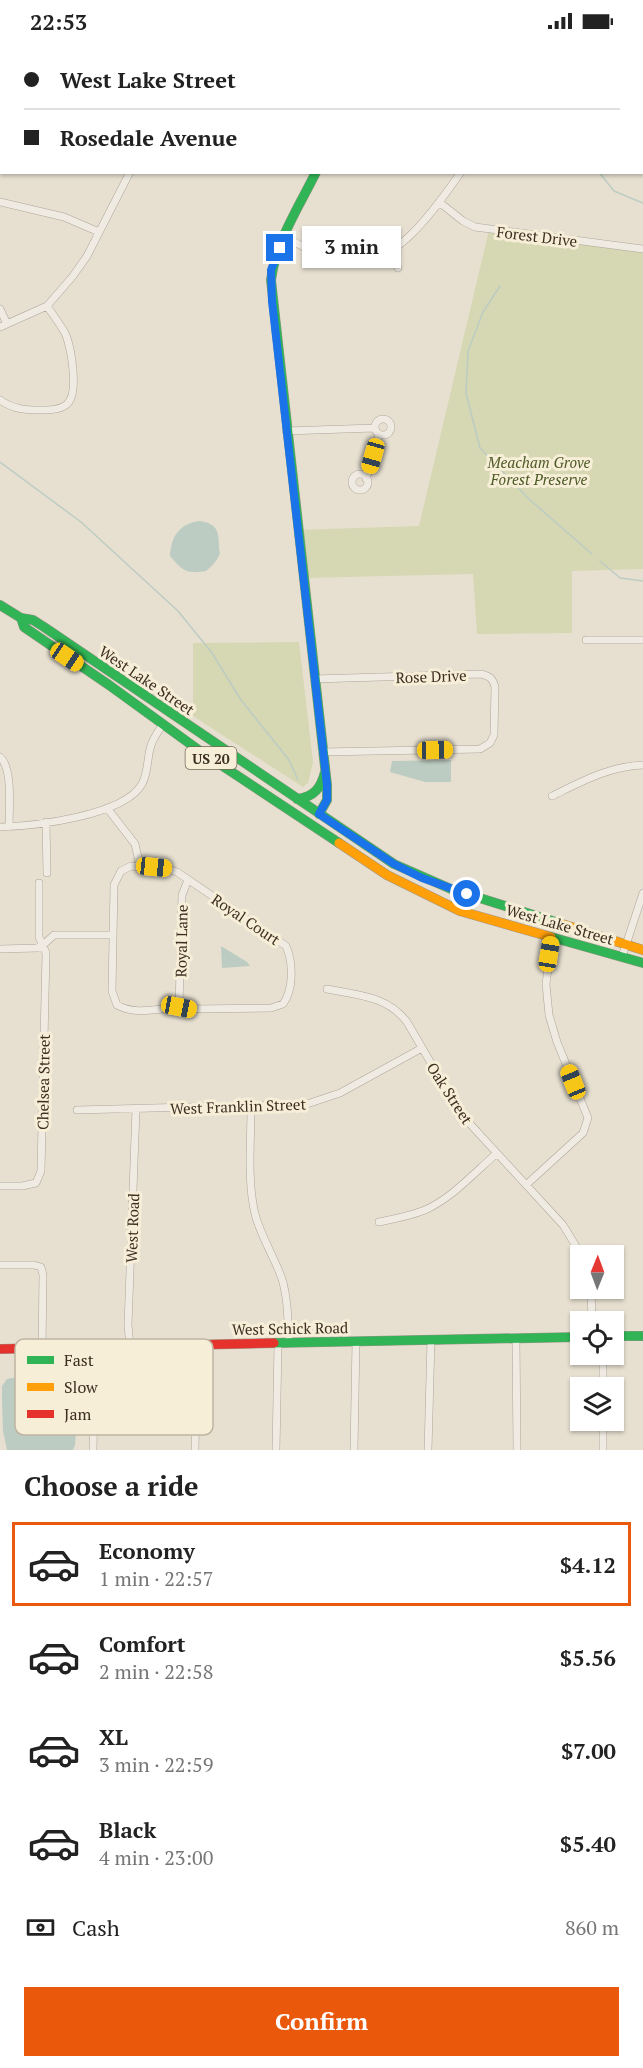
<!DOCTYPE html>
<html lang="en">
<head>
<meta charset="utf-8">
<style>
	:root { --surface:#fff; --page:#f2f2f2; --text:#222; --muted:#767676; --line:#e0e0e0; --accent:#ea580c }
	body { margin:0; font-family:"PT Serif",serif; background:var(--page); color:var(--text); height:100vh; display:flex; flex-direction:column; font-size:22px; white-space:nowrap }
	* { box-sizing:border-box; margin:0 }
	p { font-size:20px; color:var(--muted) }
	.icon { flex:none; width:33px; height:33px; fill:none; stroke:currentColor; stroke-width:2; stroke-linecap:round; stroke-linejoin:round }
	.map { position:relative; height:1408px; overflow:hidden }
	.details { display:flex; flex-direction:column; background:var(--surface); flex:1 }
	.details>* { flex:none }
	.guide { position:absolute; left:0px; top:0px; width:644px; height:132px; box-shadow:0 2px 4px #0004; display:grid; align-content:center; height:132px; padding:0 24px; background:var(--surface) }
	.needle { width:39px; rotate:1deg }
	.controls { position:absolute; left:570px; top:1203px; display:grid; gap:12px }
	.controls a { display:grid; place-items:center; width:54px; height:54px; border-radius:0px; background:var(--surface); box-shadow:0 2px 4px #0004; font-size:30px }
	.end { position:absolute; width:27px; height:27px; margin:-14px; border:8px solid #1a73e8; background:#fff; box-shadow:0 0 0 3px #fff }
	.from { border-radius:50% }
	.bubble { position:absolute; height:42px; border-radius:0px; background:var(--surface); box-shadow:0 2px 4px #0004; font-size:20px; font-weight:700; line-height:42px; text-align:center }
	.car { position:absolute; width:18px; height:36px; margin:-18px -9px; border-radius:8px; box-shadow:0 0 4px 2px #0007; background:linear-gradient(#f5c518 24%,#345 0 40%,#f5c518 0 76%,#345 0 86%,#f5c518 0) }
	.guide b { display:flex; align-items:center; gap:21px; height:57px; font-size:22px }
	.guide b+b { border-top:2px solid var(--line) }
	.guide i { width:15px; height:15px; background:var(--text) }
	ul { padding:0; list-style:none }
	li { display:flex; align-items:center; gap:18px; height:84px; margin:0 12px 9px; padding:0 12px; border:3px solid transparent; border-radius:0px }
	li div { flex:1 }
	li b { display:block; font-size:22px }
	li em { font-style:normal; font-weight:700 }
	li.on { border-color:var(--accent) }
	li>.icon { width:54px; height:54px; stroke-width:1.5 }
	h2 { padding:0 24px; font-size:27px; line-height:72px }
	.pay { display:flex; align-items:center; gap:15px; height:66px; padding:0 24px; font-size:22px }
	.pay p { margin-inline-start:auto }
	.cta { display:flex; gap:12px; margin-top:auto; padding:12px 24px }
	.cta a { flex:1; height:69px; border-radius:0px; background:var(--accent); color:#fff; font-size:24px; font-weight:700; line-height:69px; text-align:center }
	.status { display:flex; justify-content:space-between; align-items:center; height:42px; padding:0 30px; background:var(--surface); direction:ltr }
	.status svg { height:16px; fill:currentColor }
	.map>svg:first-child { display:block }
</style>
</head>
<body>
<div class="status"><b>22:53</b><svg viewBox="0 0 49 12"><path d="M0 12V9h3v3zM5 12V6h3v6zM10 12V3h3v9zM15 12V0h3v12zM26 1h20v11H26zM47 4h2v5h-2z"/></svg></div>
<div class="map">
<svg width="643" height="1408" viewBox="0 0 643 1408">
	<rect width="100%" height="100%" fill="#e7e0d1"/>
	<path fill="#d6d7b3" d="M489,188L643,207V527L572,529V591L477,592L473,532L303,536L297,488L419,484Z
		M299,600L313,720L308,741L303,745L193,674V601Z"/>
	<path fill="#bcccc2" d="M199,479C217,481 219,489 219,505C219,510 221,509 219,514C216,520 211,525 206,529C186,532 183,529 170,514C171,495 179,482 199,479Z
		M451,718V740H425L390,730L392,719Z
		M221,904L247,920L250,924L222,926Z
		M34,1332L61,1334C80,1352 77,1379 75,1403L73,1408H7L3,1389L2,1361V1344L7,1337Z"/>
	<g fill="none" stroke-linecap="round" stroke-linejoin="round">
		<path stroke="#bcccc2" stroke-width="1.5" d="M377,0L379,2
			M599,130L614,149L643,161
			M500,244L483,270L468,309L466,351L480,406L529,457L592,512
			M0,420L81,480L178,569L212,611L241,658L289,718L298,738
			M600,519L620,536L643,539"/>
		<g stroke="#ada599" stroke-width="8">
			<path id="street" d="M14,0V2
				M95,0V2
				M188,2L189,0
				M577,2V0
				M0,67L2,66
				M642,75H643
				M0,160L64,175L99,190
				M439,160L463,179L475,185L643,207
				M285,195C303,204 324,218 345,221C395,228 436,165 461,130
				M390,211L398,226
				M0,267L7,282
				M0,285L47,264L73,234L87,214L130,130
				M0,358C13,367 24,368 40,368C49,368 59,368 66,363C80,353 71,304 65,291C60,282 53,273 47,264
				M375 385a8 8 0 1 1 16 0a8 8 0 1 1-16 0Z
				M286,389L374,386
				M352 440a8 8 0 1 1 16 0a8 8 0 1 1-16 0Z
				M366,437L379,392
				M586,598H643
				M314,637L481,632C490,634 493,637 495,645L494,693L490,701L480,707L322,710
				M0,715C13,726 9,767 9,785
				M552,754C581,740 610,724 643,723
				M107,766L135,802L140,824
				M46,780L47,831
				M0,785C34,784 124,774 142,742C148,731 147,719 150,707C152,697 158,690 163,682
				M131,824L168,827L177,830L286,904C293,920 294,947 283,962L271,966L191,967C167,962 140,976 117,963L112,949L114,843L121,829Z
				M0,907L37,906L43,903L54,893H113
				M622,915L643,851
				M327,947C358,953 387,954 407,980L460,1071L563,1183L582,1214
				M179,965L182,853L188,838
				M251,1065C251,1100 247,1138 255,1172C261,1195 274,1214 282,1237C288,1257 288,1280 289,1301
				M77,1068L307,1062L340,1051L422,1006
				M526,1143L583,1091L588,1076L557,1000L549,973L546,942L552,895
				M0,1144H22L36,1141L41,1129L46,911L39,895V841
				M379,1180C394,1177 410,1174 425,1168C452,1156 474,1131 496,1112
				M0,1223H34L41,1225L43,1233L42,1307
				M591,1246L592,1280
				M516,1296L517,1408
				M130,1305L128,1283L136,1067
				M603,1346V1312
				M93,1408L95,1306
				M195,1408L197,1304
				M276,1408L278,1302
				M354,1408L356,1300
				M428,1408L431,1298
				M603,1408V1378"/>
		</g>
		<g stroke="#9c958a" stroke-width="10">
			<path id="fast" d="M391,0L393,2
				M316,130C299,165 276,199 271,238L327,743V758L319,772
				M0,563L21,576L33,578L44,585L394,822L451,847L559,881
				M21,576L24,585L109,643L200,709L339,801
				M297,757C314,755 321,746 325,730
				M551,895L643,921
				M614,1294H643
				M274,1301L580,1295"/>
		</g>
		<g stroke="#9c958a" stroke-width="10">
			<path id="slow" d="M339,801L387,833L460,869L551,895
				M559,881L643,908"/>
		</g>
		<g stroke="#9c958a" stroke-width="10">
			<path id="jam" d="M0,1307L274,1301"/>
		</g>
		<use href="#street" stroke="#efebe3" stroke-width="7"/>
		<use href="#fast" stroke="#30b455" stroke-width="9"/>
		<use href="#slow" stroke="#ff9f0a" stroke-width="9"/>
		<use href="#jam" stroke="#e5322d" stroke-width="9"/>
	</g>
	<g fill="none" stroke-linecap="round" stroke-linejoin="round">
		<path stroke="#1a73e8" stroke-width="8" d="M280,206L271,228L272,259L327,743V758L319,772L394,822L422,836L467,852"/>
	</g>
	<g text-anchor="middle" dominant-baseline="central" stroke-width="6" stroke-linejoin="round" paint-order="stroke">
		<rect fill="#f7eed8" stroke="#756857" stroke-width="1.5" x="185.5" y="705" width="51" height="22" rx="4.5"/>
		<g font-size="14" font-weight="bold" fill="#3d2e20">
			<text x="211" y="716">US 20</text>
		</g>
		<g font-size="15" fill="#3d2e20" stroke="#f7eed8">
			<text transform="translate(537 194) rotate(7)">Forest Drive</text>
			<text transform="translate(431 634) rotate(-2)">Rose Drive</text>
			<text transform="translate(147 638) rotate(34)">West Lake Street</text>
			<text transform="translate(246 877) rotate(34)">Royal Court</text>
			<text transform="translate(560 882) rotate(16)">West Lake Street</text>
			<text transform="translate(181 899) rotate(-89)">Royal Lane</text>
			<text transform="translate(43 1040) rotate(-89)">Chelsea Street</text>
			<text transform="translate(450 1051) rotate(57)">Oak Street</text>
			<text transform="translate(238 1064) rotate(-2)">West Franklin Street</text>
			<text transform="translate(132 1186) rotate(-88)">West Road</text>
			<text transform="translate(290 1286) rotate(-1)">West Schick Road</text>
		</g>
		<g font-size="15" font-style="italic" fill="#4d5a26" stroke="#f7eed8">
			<text x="539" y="420">Meacham Grove<tspan x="539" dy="17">Forest Preserve</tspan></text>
		</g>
	</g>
	<rect x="15" y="1297" width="198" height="96" rx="9" fill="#f7eed8" stroke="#bfb4a1" stroke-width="1.5"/>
	<rect x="27" y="1314" width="27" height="8" fill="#30b455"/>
	<rect x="27" y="1341" width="27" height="8" fill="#ff9f0a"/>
	<rect x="27" y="1368" width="27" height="8" fill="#e5322d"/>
	<g font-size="16" fill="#3d2e20">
		<text x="64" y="1324">Fast</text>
		<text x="64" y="1351">Slow</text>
		<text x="64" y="1378">Jam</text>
	</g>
</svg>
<div class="controls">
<a><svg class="needle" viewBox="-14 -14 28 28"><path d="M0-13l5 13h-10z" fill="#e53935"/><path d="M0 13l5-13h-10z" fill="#767676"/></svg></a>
<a><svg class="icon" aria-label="locate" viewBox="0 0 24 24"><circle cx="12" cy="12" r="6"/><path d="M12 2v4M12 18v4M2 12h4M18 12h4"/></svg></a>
<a><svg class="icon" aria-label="layers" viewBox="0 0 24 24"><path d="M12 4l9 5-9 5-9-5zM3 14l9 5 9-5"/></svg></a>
</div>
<i class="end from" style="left:467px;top:852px"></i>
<i class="end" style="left:280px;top:206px"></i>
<div class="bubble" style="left:302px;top:184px;width:99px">3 min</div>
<i class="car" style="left:373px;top:414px;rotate:196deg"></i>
<i class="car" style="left:67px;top:615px;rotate:124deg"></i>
<i class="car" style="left:435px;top:708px;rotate:89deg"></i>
<i class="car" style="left:154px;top:825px;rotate:96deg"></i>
<i class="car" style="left:549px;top:912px;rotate:9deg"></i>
<i class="car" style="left:179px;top:965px;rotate:101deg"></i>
<i class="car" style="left:573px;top:1040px;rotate:338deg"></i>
<div class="guide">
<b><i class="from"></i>West Lake Street</b>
<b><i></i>Rosedale Avenue</b>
</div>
</div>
<section class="details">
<h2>Choose a ride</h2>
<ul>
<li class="on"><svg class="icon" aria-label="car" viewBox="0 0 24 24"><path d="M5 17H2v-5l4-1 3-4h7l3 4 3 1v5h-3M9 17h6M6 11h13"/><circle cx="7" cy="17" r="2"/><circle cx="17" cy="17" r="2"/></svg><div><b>Economy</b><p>1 min · 22:57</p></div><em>$4.12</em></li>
<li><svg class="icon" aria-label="car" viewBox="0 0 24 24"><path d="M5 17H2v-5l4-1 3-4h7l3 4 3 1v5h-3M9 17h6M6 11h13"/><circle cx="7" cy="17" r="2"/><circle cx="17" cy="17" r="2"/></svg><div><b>Comfort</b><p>2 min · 22:58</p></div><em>$5.56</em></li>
<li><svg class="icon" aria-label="car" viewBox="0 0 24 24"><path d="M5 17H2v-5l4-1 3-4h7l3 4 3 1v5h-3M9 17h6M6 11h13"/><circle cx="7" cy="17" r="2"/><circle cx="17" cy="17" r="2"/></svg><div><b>XL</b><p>3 min · 22:59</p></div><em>$7.00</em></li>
<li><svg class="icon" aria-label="car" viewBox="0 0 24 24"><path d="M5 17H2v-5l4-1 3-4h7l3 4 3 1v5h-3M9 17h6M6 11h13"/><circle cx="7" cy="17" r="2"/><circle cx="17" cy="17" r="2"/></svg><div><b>Black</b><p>4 min · 23:00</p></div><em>$5.40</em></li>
</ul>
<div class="pay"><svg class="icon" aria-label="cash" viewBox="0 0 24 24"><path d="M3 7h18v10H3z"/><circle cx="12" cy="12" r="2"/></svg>Cash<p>860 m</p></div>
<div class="cta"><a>Confirm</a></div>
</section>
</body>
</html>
